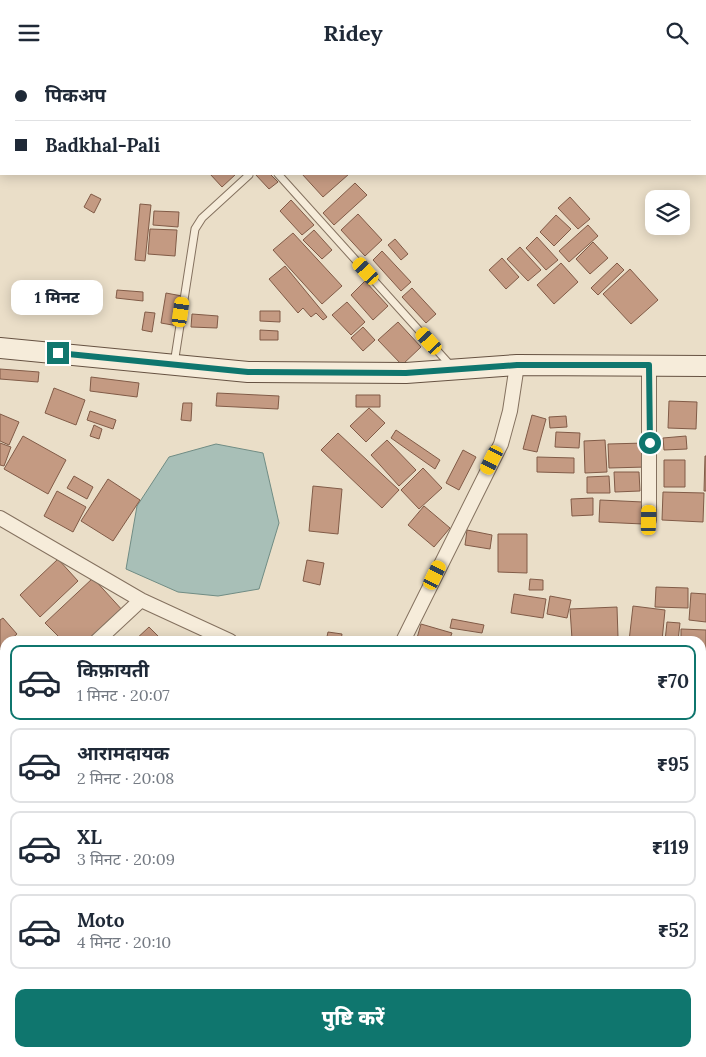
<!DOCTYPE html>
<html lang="hi">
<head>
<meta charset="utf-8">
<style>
	:root { --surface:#fff; --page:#f6f6f7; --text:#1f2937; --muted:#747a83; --line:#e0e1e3; --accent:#0f766e }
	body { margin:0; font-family:Lora,"Noto Sans Devanagari",serif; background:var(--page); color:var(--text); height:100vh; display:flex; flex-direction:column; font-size:19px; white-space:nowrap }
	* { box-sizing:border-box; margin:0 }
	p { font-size:16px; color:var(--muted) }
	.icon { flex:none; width:28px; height:28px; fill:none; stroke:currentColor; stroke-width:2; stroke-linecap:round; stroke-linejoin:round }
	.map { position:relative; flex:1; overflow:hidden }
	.sheet { position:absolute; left:0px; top:571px; width:706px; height:421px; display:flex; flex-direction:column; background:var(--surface); border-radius:15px 15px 0 0; box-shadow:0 2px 12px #0003 }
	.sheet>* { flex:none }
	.hud { position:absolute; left:0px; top:0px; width:706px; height:110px; box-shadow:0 2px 12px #0003; display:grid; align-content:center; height:110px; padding:0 15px; background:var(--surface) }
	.fabs { position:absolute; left:645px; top:125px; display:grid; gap:10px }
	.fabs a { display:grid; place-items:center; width:45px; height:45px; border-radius:10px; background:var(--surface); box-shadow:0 2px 12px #0003; font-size:25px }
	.end { position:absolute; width:22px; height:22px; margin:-11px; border:6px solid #0f766e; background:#fff; box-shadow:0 0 0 2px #fff }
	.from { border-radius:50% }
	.bubble { position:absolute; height:35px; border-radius:10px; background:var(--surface); box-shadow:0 2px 12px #0003; font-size:16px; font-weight:800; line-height:35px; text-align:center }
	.car { position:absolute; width:15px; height:30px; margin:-15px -8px; border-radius:6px; box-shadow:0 0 4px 1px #0007; background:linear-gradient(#f5c518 24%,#345 0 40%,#f5c518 0 76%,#345 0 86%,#f5c518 0) }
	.hud b { display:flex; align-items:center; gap:18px; height:48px; font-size:19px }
	.hud b+b { border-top:1px solid var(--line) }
	.hud i { width:12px; height:12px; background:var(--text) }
	ul { padding:9px 0 0; list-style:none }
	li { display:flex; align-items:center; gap:15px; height:75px; margin:0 10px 8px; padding:0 5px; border:2px solid var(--line); border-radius:10px }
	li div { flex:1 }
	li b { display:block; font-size:19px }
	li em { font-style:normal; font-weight:800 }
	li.on { border-color:var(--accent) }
	li>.icon { width:45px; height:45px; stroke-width:1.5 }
	.action { display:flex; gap:10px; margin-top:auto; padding:10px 15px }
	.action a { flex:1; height:58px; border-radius:10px; background:var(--accent); color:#fff; font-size:20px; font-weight:800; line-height:58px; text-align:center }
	header { display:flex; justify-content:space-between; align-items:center; height:65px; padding:0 15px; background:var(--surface); font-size:22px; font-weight:800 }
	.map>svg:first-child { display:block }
</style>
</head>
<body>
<header><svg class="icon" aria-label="menu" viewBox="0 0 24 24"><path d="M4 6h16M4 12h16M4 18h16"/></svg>Ridey<svg class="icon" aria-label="search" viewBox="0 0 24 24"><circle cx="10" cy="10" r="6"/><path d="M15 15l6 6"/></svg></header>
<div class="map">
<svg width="706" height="992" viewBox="0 0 706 992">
	<rect width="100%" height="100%" fill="#eadec8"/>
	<path fill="#a8bfb7" stroke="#708c84" d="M216,379L263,388L279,458L259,524L218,531L178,527L126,504L137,441L169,392Z"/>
	<path fill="#c49a82" stroke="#815b47" d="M210,109H236L222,122Z
		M255,109H270L278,117L269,124Z
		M302,109H349L323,132Z
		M355,118L367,130L334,160L323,148Z
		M91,129L101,134L94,148L84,142Z
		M570,132L590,154L578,164L558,143Z
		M291,135L314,160L302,170L280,146Z
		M140,139L151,140L145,196L135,195Z
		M154,146L179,147L178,162L153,160Z
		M358,149L382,175L365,191L341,165Z
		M556,150L571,164L554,181L540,167Z
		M588,160L598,171L569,197L559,186Z
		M150,164L177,165L175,191L148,189Z
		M314,165L332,185L322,194L303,175Z
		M293,168L342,221L322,239L273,185Z
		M537,172L558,195L546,205L526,183Z
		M395,174L408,189L401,195L388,180Z
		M593,177L608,193L590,209L576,194Z
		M520,182L541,205L528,216L507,194Z
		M382,186L411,217L401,226L373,195Z
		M502,193L519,212L506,224L489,205Z
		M561,198L578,217L554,239L537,220Z
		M617,198L624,205L598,230L591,223Z
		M285,201L327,252L323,255L316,248L311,252L303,243L298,248L269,214Z
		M630,204L658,235L631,259L603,229Z
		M365,216L388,241L373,255L351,230Z
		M412,223L436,249L426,258L402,232Z
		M117,225L143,227V236L116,233Z
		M166,228L182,231L178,261L161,258Z
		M347,237L365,257L351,270L332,250Z
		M260,246H280V257L260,256Z
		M145,247L155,248L152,267L142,265Z
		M192,249L218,251L217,263L191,262Z
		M398,257L421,282L402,300L378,275Z
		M363,262L375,275L363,286L351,273Z
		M260,265L278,266V275H260Z
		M0,304L39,307L38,317L0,314Z
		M91,312L139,318L137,332L90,326Z
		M54,323L85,335L76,360L45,348Z
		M217,328L279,331L278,344L216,341Z
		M356,330H380V342H356Z
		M669,336L697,337L696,364L668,363Z
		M183,338H192L191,356L181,355Z
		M369,343L385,358L366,377L350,361Z
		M90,346L116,355L113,364L87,355Z
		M0,349L19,357L9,380L0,376Z
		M532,350L546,354L537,387L523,384Z
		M566,351L567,362L550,363L549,352Z
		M94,360L102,364L99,374L90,371Z
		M396,365L440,395L435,404L391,373Z
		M556,367L580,368L579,383L555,382Z
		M338,368L399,425L382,443L321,385Z
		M23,371L66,395L48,429L4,404Z
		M686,371L687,384L664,385L663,373Z
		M387,375L416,405L399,421L371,390Z
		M605,375L607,407L585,408L584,376Z
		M0,378L11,382L4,401L0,400Z
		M645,378L646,402L609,403L608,379Z
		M463,385L476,392L459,425L446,418Z
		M705,391H706V426H704Z
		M537,392L574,393V408L537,407Z
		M664,395H685V422H664Z
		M423,403L442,423L419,444L401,425Z
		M614,407H639L640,426L615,427Z
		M74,411L93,422L87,434L67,423Z
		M609,411L610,428H587V412Z
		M108,414L140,435L113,476L81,456Z
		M313,421L342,424L338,469L309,466Z
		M57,426L86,442L73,467L44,451Z
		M663,427L704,428L703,457L662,455Z
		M593,433V450L572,451L571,434Z
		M600,435L643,437V459L599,457Z
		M424,441L450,463L434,482L408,460Z
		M467,465L492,470L490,484L465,480Z
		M498,469H527V508L498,507Z
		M58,494L78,516L40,552L20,530Z
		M307,495L324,498L320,520L303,516Z
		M93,513L124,547L93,576H63L45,558Z
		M530,514L543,515V525H529Z
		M656,522L688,523V543L655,542Z
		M691,528L706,529V557L689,555Z
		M514,529L546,534L543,553L511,548Z
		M550,531L571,535L567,553L547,549Z
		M633,541L665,545L662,576H629Z
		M617,542L618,572L572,574L570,544Z
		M3,553L17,569L9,576H5V580L0,585V555Z
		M452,554L484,560L482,568L450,563Z
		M667,557L680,558L678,576H665Z
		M421,559L452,568L449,576H427L417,573Z
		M149,562L163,576H134Z
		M681,564L706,565V603H701V576H681Z
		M328,567L342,569L341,576H326Z
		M5,585V596L0,590Z
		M701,622H706V649H701Z
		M0,627L5,632V655L0,660Z
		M701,664L706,665L705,690L701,689Z
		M701,848L706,849L705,864L701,863Z
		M701,938H706V954L701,953Z
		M701,960L705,961L702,981H701Z
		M373,988H388L392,992H377Z
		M481,988H514V989L507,992H483Z
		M545,988H577V992H545Z
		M635,988H648L647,992H635Z
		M653,988H667V992H653Z
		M671,989H700V992H671Z"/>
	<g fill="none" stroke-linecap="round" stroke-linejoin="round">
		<g stroke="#84715f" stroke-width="9">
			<path id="lane" d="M180,0L181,1
				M278,109L452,302
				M174,299L195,164L202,153L249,110"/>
		</g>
		<g stroke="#84715f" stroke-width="16">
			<path id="street" d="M649,300V455
				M0,453L141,535L230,576
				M97,576L141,535
				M403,576L501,379L510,346L517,300
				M701,618H706
				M0,665L5,661
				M701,751L706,752
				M459,988L461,992"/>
		</g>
		<g stroke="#665242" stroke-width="22">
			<path id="secondary" d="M0,283L248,307L406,308L517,300L706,301"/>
		</g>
		<use href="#lane" stroke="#f6ecda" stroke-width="7"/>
		<use href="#street" stroke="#f6ecda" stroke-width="14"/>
		<use href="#secondary" stroke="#f6ecda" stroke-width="20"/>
	</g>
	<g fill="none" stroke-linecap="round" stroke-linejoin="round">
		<path stroke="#0f766e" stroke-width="6" d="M58,288L248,307L406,308L517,300H649L650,378"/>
	</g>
</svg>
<div class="fabs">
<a><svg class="icon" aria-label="layers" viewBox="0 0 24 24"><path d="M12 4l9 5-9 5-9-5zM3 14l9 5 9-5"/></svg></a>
</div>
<i class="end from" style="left:650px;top:378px"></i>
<i class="end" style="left:58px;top:288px"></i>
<div class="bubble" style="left:11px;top:215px;width:92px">1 मिनट</div>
<i class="car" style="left:366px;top:206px;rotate:318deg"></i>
<i class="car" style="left:181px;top:247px;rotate:8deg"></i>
<i class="car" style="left:429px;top:276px;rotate:318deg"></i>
<i class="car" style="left:492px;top:395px;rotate:207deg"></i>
<i class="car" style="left:649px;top:455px;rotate:1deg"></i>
<i class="car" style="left:435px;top:510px;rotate:26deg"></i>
<div class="hud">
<b><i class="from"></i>पिकअप</b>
<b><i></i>Badkhal-Pali</b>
</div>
<section class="sheet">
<ul>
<li class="on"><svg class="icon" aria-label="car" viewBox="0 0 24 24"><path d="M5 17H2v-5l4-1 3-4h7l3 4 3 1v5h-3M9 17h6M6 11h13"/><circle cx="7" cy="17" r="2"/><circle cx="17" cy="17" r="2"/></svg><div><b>किफ़ायती</b><p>1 मिनट · 20:07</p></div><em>₹70</em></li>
<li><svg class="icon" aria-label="car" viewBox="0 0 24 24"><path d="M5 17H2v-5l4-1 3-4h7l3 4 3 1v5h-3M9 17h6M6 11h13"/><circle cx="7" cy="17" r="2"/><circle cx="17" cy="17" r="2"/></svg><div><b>आरामदायक</b><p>2 मिनट · 20:08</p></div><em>₹95</em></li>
<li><svg class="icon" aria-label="car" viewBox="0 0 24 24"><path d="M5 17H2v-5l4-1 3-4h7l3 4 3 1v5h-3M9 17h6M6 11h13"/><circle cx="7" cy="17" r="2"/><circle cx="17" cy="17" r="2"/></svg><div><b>XL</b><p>3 मिनट · 20:09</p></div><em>₹119</em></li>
<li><svg class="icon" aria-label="car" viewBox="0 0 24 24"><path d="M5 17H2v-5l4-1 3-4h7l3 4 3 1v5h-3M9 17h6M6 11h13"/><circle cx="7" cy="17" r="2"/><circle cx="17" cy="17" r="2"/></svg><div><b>Moto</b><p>4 मिनट · 20:10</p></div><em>₹52</em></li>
</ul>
<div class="action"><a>पुष्टि करें</a></div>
</section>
</div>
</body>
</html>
